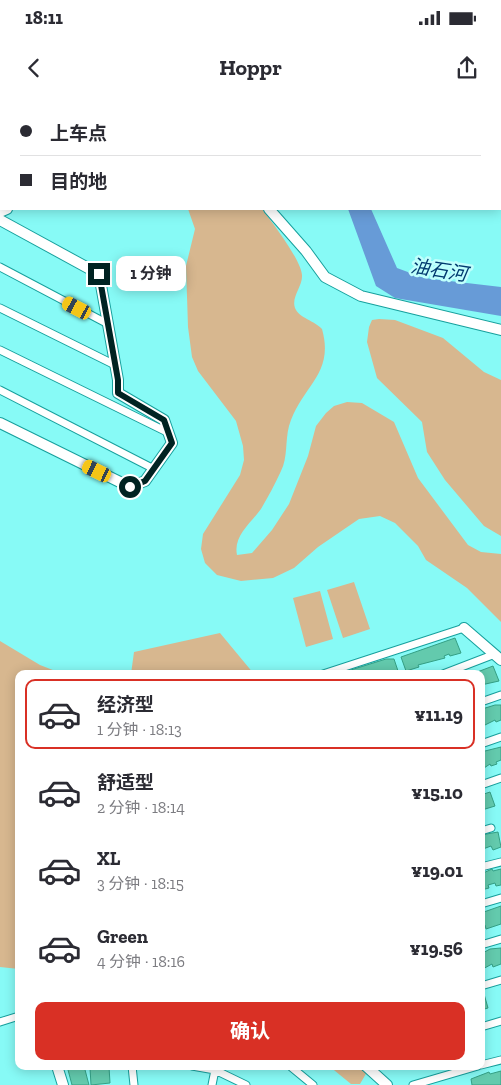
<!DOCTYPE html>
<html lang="zh">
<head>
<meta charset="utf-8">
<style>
	:root { --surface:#fff; --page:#f7f7f7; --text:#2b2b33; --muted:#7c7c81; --line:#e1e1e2; --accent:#d93025 }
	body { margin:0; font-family:"Zilla Slab","Noto Sans SC",serif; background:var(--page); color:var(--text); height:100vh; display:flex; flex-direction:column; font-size:19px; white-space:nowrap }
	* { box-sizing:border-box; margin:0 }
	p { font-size:16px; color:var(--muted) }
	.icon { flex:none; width:28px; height:28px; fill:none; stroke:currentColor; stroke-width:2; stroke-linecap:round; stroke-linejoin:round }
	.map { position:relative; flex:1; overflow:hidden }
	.sheet { position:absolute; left:15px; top:570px; width:470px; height:400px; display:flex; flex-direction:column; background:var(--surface); border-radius:10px; box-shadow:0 2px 12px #0003 }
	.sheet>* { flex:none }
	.hud { position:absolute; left:0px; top:0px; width:501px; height:110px; box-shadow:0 2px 12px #0003; display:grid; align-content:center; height:110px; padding:0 20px; background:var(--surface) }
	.end { position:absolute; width:22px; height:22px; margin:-11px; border:6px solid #002322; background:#fff; box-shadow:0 0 0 2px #fff }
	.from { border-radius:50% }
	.bubble { position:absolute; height:35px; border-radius:10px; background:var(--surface); box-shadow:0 2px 12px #0003; font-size:16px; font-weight:700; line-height:35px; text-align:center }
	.car { position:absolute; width:15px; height:30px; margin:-15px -8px; border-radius:6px; box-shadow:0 0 4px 1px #0007; background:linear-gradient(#f5c518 24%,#345 0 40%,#f5c518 0 76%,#345 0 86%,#f5c518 0) }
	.hud b { display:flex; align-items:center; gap:18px; height:48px; font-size:19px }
	.hud b+b { border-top:1px solid var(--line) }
	.hud i { width:12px; height:12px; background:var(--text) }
	ul { padding:9px 0 0; list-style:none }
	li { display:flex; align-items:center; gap:15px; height:70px; margin:0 10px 8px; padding:0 10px; border:2px solid transparent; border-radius:10px }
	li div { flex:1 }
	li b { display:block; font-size:19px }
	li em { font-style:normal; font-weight:700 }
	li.active { border-color:var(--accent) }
	li>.icon { width:45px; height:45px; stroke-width:1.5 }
	.button { display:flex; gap:10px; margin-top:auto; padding:10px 20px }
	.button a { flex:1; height:58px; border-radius:10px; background:var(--accent); color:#fff; font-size:20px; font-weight:700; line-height:58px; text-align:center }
	.status { display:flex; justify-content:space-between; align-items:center; height:35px; padding:0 25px; background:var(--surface); direction:ltr }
	.status svg { height:14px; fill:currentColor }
	header { display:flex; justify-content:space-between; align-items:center; height:65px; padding:0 20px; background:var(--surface); font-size:22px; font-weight:700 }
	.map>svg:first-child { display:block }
</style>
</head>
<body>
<div class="status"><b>18:11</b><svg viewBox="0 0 49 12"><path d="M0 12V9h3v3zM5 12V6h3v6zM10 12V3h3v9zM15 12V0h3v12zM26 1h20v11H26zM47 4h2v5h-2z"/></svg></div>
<header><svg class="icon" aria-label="back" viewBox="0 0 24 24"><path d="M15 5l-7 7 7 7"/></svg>Hoppr<svg class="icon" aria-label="share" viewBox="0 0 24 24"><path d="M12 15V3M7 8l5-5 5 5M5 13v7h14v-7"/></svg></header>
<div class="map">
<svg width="501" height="985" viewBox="0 0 501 985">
	<rect width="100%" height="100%" fill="#87faf6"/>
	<path fill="#d7b78f" d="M0,0H100L1,1L0,64Z
		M188,109H262C272,122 301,160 302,175C303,186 291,197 295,208C299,218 315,221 322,229C335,275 301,286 289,326C285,341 288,357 281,371C275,384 268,397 261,409C251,423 233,436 237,455L252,453L272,430L289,404L308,356L316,326L326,313L334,306L347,302L362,303L394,322L418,378L468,445L481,452L501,454V522L467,488L426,460L418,446L395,423L380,416L359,419L318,447L294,468L273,478L241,481L217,475L205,463L201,449L203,434L240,375L244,360L243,346L236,321L198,271L192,257L188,227L186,166L195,129Z
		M379,219L395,220L443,238L484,272L501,280V436L484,426L445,380L427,352L422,322L377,278L367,242L369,227L372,220Z
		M354,482L370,529L343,538L327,490Z
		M320,491L333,539L306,547L293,498Z
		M220,533L254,574H131L134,552Z
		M0,541L40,565L63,574H19V869L0,867Z
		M329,966H359L367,972L360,984H351Z"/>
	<path fill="#679bd7" d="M348,109H371L397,168L424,178L501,187V216L395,198L376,186Z"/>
	<path fill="#63caad" stroke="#34a085" d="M455,538L461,553L450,556L449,554L444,556L445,558L418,565L419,567L406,571L401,557Z
		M386,559H394L399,574H338Z
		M493,566L499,581L481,585V574H472Z
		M495,605H501V620L496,622L495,620L481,627L482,609Z
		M501,647V660L496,662L497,664L491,666L490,664L481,670V652Z
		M490,692L495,706L482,710L481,695Z
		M498,732L501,747L493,750L491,746L483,749L484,752L481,753V735Z
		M492,769L493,771L501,769V785L496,786L495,783L488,785L489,788L481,790V774Z
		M501,806V824L486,829L485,825L481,826V813Z
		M501,848V864L493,867L492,864L481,870V854L490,849Z
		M481,894H484L488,908L481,910Z
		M67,966H84L89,985H72Z
		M109,967L110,983L91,985L90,968Z
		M501,971V985H472L471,979L489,972L490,974Z"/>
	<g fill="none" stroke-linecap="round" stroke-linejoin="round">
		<g stroke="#17a09d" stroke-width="9">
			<path id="street" d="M195,0L196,1
				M0,167L108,224
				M0,208L115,265
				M0,250L169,333
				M0,290L154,369
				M323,574L464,528
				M443,574L495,554
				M481,602L501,595
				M481,644L501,637
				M481,685L501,678
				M481,731L491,728
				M481,767L501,762
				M481,804L501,798
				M481,845L501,839
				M481,886L501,880
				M0,922L19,916
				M481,927L501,921
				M481,965L501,960
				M132,966L134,985
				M192,966L215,970L212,985
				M290,966L313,985
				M215,970L246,985
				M413,985L478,966"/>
		</g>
		<g stroke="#17a09d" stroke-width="12">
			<path id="secondary" d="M159,0L164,1
				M138,1L141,0
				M500,81H501
				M269,109L306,151L325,177L361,196L501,230
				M0,112L7,109
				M0,120L99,174L118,280V293L164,320L172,343L145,381L130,387L0,323
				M464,528L501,560
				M57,966L63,985
				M366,966L387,985"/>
		</g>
		<use href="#street" stroke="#fff" stroke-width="7"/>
		<use href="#secondary" stroke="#fff" stroke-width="10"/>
	</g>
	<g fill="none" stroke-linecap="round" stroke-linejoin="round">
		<path stroke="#002322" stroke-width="6" d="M99,174L118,280V293L164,320L172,343L145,381L130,387"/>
	</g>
	<g text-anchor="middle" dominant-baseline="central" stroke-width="5" stroke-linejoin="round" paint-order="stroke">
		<g font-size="19" font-style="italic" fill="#00396f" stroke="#bffffc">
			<text transform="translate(439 170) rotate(9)">油石河</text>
		</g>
	</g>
</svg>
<i class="end from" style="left:130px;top:387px"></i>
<i class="end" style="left:99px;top:174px"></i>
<div class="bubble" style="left:116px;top:156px;width:70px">1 分钟</div>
<i class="car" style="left:77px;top:208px;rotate:298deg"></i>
<i class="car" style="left:97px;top:371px;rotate:296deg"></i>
<div class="hud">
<b><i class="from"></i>上车点</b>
<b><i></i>目的地</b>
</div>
<section class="sheet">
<ul>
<li class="active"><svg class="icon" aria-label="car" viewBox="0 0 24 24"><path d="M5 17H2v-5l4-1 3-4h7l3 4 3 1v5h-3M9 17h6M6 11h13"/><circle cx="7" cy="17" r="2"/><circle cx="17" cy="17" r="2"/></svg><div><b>经济型</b><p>1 分钟 · 18:13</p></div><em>¥11.19</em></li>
<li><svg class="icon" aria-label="car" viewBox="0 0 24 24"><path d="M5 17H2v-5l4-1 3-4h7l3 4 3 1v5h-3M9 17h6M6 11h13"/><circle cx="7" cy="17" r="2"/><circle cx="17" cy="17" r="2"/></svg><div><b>舒适型</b><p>2 分钟 · 18:14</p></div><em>¥15.10</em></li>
<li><svg class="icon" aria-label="car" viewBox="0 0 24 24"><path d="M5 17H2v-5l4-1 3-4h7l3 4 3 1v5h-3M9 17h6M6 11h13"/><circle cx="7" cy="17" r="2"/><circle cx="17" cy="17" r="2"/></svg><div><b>XL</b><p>3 分钟 · 18:15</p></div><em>¥19.01</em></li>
<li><svg class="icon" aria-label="car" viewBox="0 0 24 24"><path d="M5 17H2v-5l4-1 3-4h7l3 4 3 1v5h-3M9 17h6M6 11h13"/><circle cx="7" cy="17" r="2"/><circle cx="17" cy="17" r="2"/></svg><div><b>Green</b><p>4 分钟 · 18:16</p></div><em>¥19.56</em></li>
</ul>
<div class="button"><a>确认</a></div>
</section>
</div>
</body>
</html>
